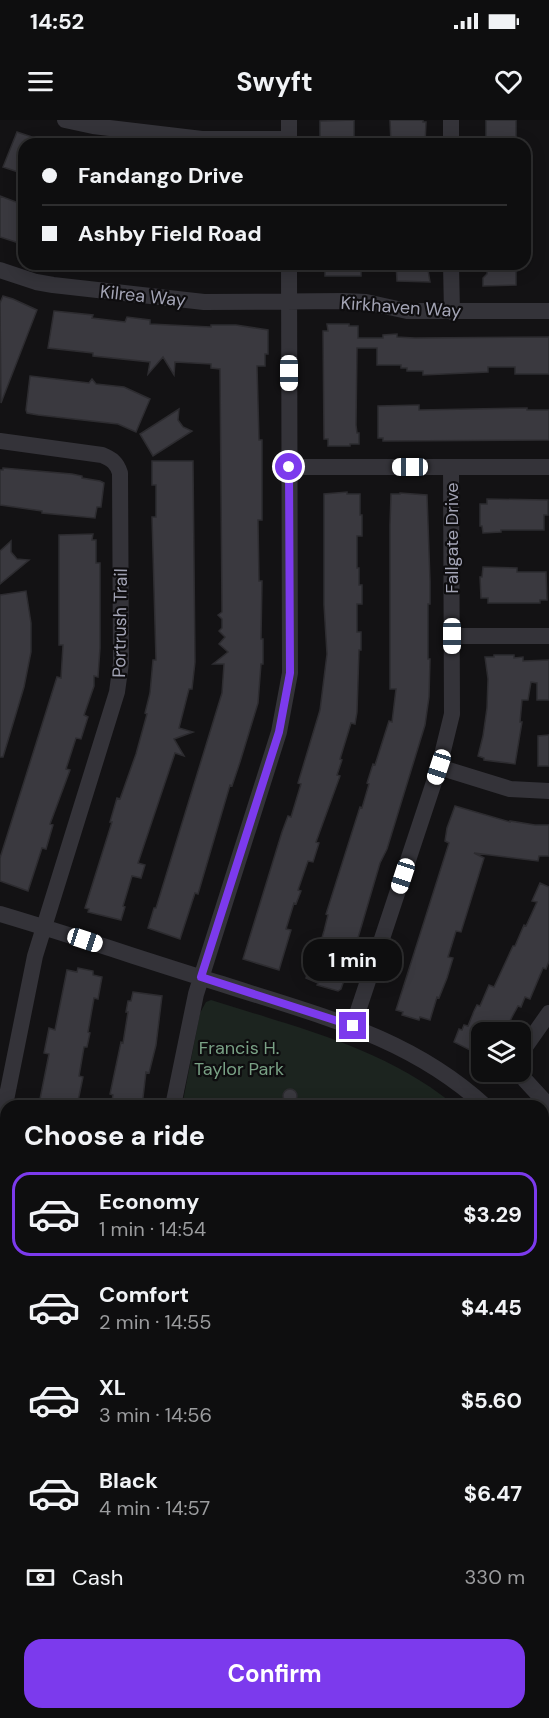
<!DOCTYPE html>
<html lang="en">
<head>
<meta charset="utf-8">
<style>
	:root { --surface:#0e0e0f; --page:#1c1c1d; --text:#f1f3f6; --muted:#9b9c9e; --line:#2e2e2f; --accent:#7c3aed }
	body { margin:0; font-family:"DM Sans",sans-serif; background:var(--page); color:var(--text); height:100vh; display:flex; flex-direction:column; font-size:22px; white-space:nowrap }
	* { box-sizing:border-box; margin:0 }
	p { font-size:20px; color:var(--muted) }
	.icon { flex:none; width:33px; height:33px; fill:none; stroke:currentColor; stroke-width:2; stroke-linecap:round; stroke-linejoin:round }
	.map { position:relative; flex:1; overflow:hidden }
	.panel { position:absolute; left:0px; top:980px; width:549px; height:620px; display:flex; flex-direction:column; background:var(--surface); border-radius:18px 18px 0 0; box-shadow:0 3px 15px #0003,0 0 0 2px var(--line) }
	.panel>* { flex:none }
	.top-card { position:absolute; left:18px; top:18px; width:513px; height:132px; border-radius:18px; box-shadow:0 3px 15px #0003,0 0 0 2px var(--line); display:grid; align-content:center; height:132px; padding:0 24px; background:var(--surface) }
	.controls { position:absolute; left:471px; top:902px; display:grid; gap:12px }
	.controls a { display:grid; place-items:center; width:60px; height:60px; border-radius:12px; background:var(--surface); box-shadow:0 3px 15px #0003,0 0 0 2px var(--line); font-size:30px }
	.end { position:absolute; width:27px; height:27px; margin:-14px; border:8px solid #7c3aed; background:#fff; box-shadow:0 0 0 3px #fff }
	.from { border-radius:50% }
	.bubble { position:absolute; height:42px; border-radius:18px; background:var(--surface); box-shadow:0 3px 15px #0003,0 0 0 2px var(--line); font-size:20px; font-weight:700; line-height:42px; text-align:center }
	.car { position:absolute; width:18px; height:36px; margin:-18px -9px; border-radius:8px; box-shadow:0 0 4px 2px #0007; background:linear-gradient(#fff 24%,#345 0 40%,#fff 0 76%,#345 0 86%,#fff 0) }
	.top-card b { display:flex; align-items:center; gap:21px; height:57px; font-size:22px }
	.top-card b+b { border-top:2px solid var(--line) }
	.top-card i { width:15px; height:15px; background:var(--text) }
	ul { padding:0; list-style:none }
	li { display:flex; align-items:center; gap:18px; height:84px; margin:0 12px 9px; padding:0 12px; border:3px solid transparent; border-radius:18px }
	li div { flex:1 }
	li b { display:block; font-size:22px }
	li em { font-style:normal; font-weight:700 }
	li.selected { border-color:var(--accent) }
	li>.icon { width:54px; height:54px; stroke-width:1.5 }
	h2 { padding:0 24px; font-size:27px; line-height:72px }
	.pay { display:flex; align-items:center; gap:15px; height:66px; padding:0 24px; font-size:22px }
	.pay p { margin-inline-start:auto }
	.primary-button { display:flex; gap:12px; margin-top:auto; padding:12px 24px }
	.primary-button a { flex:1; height:69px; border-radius:18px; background:var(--accent); color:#fff; font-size:24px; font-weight:700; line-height:69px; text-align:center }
	.status { display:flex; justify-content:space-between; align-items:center; height:42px; padding:0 30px; background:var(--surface); direction:ltr }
	.status svg { height:16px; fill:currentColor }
	header { display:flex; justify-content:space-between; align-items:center; height:78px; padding:0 24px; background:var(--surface); font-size:27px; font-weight:700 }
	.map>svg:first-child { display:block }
</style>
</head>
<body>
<div class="status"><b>14:52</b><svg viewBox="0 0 49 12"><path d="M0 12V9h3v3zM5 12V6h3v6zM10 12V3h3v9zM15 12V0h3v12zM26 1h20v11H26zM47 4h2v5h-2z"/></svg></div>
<header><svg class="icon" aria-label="menu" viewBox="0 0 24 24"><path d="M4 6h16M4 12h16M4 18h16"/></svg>Swyft<svg class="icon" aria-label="heart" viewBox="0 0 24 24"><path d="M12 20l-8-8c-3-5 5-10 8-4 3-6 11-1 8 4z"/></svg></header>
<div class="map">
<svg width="549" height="1598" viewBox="0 0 549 1598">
	<rect width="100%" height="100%" fill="#131214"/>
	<path fill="#1c241f" d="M211,880C295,907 382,927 452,983L450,986H182L200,893L206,882Z"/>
	<path fill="#3a393f" stroke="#2d2c30" stroke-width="1.5" d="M354,0V24H320V1Z
		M390,0H423V2H426L425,24H391Z
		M486,0H516V24H486Z
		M17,12L47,22V24H24V54L3,47Z
		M0,76L24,85V122L20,121L19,123L0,117Z
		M325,144H361V156H325Z
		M396,144H427L430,162L397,161Z
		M488,144L516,145V165L483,166V158L487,154Z
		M3,176L13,179L37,190L1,283L0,183Z
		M54,191L93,195L92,198L125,202L127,197L150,200V204L211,207V205H236L268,210V234H265V246H257L259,320H262V400H258L259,461H262L261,519H263V544H261L258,583L240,642L232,666L230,665L198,774L195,773L180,819L148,808L154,788H156L222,573L224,544H213L228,532L219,524L225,517L219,511L222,508V499L218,495L222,492L220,249L211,248V244L175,242L174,255L163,237L148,254L150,242L93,236V233L48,228Z
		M327,204H349V206H358V218H383V215L397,214V217L415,218L549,217V254H515V247H488V252L423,255V251H407V248H401V245H377V228H357L356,305L357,313H359V324H350V326H328V319H324L323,211H328Z
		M30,256L89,263L92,259L96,264L124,267L150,279L136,312L118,304L38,295L27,293L26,290Z
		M419,285V290L527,288V290H549V320L383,321V318H378V286Z
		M179,289L178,300L183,307L192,311L153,336L140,314Z
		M152,341H193L195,542L192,569H189L179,608L193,612L174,619L184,636L175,633L138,743L145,745L141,758L132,756L123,786L125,787L121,800L88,792L89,789L85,788L112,702H110L117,678L120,679L136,634L147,594L145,593L150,573L153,540H156L152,397H156V365H152Z
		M3,348L72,354L82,356V358L100,361L104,363L101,387H97L95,398L42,393V391L0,385V350H3Z
		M347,372V374H360V395H362V416H357V448H359V465H362V484H357V512H361V530H359L357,592L355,604L351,603L340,639L342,640L337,655L340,656L316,722L319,723L313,742L308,741L298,770L301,771L296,784L294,783L286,809L291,810L279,850L243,839L282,712L288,696L291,697L301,664L298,663L320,590L327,534L324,485V374Z
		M400,373L427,375L430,461V484H428V539H430L429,577L425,605L417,631L387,729L380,743L355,828L341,869L338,871L317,865L318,863L306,858L309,846H312L315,841L324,811L328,795L326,794L360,687L362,688L369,664L367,663L373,644L375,645L389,601L392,602L396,569H390V405L391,374H400Z
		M487,379L548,380V395H544V410H501V412L483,413L482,406H480V384H487Z
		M93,414L92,420H96V443H100V528L98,557L94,556V566L84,595L88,597L81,619L76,618L66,649L70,650L50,704L53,705L46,729L42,728L28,771L0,761V738L57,557L61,558L63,525H59V415Z
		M11,421V432L17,439L29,440L0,464V431Z
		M483,447L517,448V452H546L547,480H540V483H488V478H481L480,457H482Z
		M26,471L31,503V532L24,567L3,637H0V475Z
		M494,535H514V538L523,537V541L549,540V580H537V563L531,562L528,580H522L520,602H522L515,644L484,640V638L478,636L483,616L487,588L488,559L485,537H494Z
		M549,615V646H538V616Z
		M455,686L510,702V701L535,705H549V736H539L538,741L474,733L484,738L461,812L456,811L448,837L453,838L447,858L439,878L437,877L430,900L420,897L419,900L402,895L403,892L396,890L449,723L445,721L447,708Z
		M540,763L549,767V841L546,849L543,848L530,879L525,877L521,887L518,886L512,897L505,912H482V936L454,922L459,909L462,910L464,905L468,906L474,891L477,885L480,886L489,865L494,867L513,826H515L524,805L526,806L537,782L532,781Z
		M78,848L93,851V855L102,857L98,879L94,878L88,912L90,913L87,927H84L79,956L83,957L77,986H46L39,984L49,934L44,933L49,908L55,910L67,850L77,852Z
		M133,872L162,876L156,925L149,953L146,952L142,986H111L113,975L110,974L121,922L123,923L128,892H126L128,881H131Z
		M283 976a7 7 0 1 1 14 0a7 7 0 1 1-14 0Z"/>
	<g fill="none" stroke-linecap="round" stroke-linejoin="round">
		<path stroke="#343339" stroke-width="16" d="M65,0L93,6L202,19H289
			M289,0V24
			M451,0V24
			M451,144L452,192
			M0,150L36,162L53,165L204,182L345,181L366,182L407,191H549
			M0,321L102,335C112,339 117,343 120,353L121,543L117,572L35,836L0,1010
			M289,347H549
			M452,516H549
			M439,647L510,669L549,671
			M0,794C74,816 148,841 222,864C317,895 409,916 485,986
			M353,906L439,647L452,594L451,347
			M520,939L521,933L549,893
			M520,948L525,960L549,986
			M173,986L196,874L279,612L290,553L289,144
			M543,1040L549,1046
			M0,1258L6,1262
			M543,1283L549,1280
			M543,1466L549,1464
			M160,1593V1598
			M328,1593V1598
			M4,1598L2,1407L6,1396
			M486,1598V1593"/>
		<path stroke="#4f4f58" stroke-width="21" d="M543,1213L549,1209
			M0,1325H6"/>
	</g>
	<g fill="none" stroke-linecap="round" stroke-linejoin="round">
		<path stroke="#7c3aed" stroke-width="8" d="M289,347L290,553L279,612L201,857L353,906"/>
	</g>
	<g text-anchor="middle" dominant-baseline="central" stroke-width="4.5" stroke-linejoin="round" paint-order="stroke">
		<g font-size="18" fill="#a3a4b5" stroke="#0e0d0f">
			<text transform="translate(143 176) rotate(6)">Kilrea Way</text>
			<text transform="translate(401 187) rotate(4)">Kirkhaven Way</text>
			<text transform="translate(452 418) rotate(-90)">Fallgate Drive</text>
			<text transform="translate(120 503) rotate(-89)">Portrush Trail</text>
		</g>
		<g font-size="18" fill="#79a185" stroke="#0e0d0f">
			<text x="239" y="928">Francis H.<tspan x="239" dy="21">Taylor Park</tspan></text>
		</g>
	</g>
</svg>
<div class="controls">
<a><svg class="icon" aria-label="layers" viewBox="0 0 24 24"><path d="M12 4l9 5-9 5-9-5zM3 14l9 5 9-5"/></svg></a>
</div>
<i class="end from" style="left:289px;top:347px"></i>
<i class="end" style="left:353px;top:906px"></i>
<div class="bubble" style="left:303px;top:819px;width:99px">1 min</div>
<i class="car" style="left:289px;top:253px;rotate:180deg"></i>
<i class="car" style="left:410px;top:347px;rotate:270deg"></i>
<i class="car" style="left:452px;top:516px;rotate:180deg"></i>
<i class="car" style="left:439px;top:647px;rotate:198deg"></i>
<i class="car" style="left:403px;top:756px;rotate:198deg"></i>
<i class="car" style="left:85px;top:820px;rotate:108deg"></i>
<div class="top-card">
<b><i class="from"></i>Fandango Drive</b>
<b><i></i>Ashby Field Road</b>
</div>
<section class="panel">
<h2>Choose a ride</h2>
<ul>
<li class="selected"><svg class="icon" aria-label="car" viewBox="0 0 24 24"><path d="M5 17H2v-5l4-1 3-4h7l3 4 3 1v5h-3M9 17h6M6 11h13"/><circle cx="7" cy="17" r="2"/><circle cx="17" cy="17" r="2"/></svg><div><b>Economy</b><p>1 min · 14:54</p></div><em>$3.29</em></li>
<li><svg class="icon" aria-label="car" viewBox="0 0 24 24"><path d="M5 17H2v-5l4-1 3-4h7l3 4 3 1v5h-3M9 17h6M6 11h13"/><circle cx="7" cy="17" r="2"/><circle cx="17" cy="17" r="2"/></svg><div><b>Comfort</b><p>2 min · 14:55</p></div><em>$4.45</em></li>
<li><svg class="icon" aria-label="car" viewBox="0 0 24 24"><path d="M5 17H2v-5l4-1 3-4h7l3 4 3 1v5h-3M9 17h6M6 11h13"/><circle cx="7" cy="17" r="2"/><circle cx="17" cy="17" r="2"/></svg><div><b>XL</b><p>3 min · 14:56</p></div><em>$5.60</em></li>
<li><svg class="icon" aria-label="car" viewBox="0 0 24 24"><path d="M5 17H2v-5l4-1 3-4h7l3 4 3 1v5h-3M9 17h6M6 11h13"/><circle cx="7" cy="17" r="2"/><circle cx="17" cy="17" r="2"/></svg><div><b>Black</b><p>4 min · 14:57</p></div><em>$6.47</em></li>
</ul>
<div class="pay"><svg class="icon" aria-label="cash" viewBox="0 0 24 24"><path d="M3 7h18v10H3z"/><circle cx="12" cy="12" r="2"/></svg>Cash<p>330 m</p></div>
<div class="primary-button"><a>Confirm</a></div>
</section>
</div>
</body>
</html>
